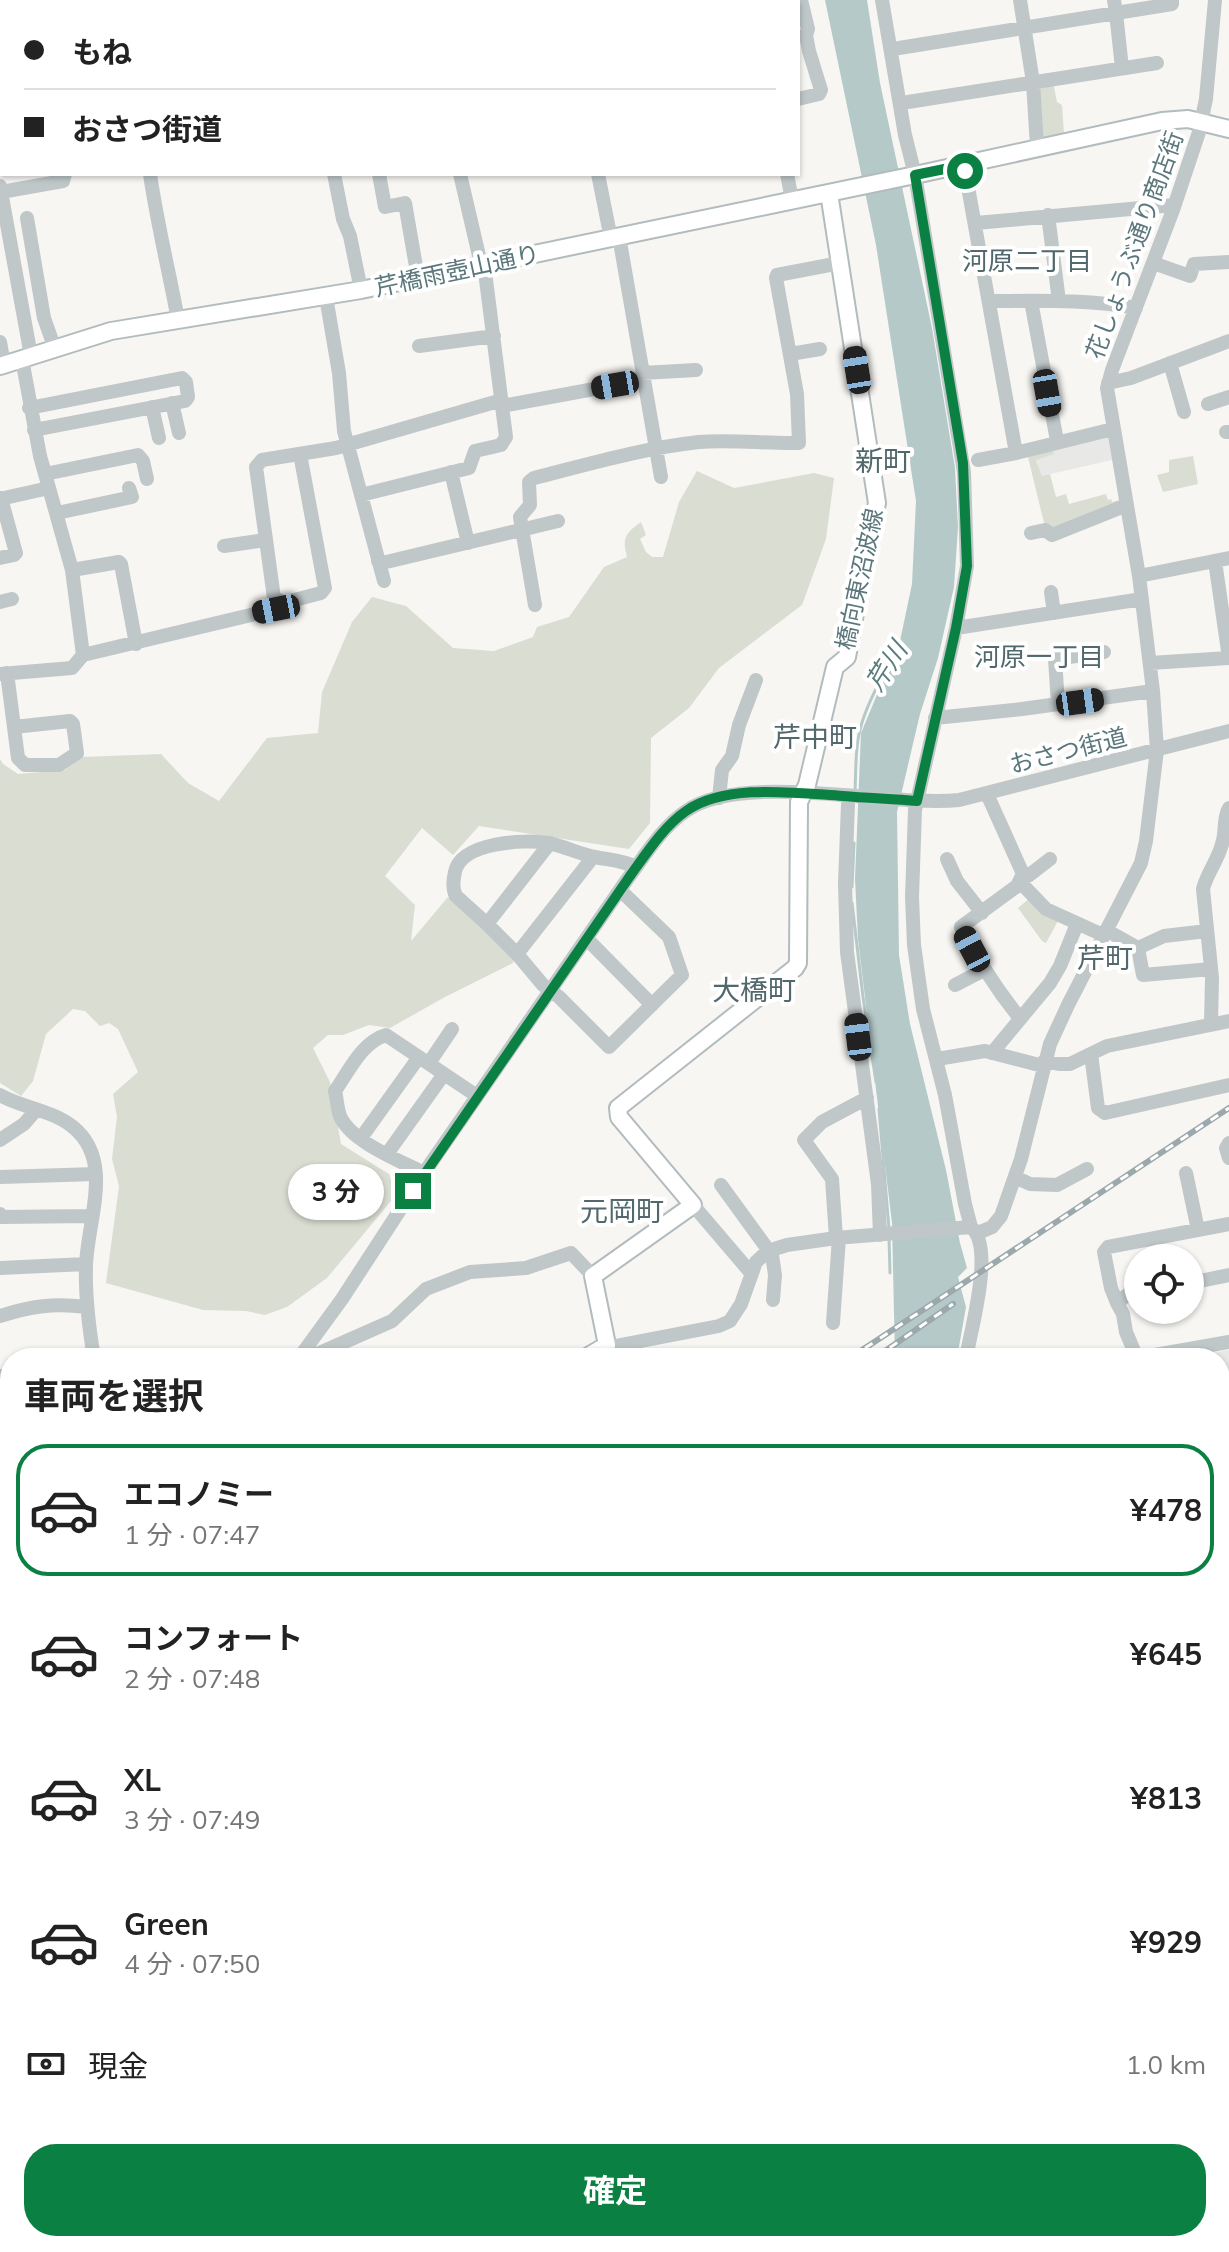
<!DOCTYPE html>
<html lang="ja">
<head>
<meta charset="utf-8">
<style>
	:root { --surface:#fff; --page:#f6f6f6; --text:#222; --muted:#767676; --line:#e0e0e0; --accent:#0b8043 }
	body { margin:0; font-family:Mulish,"Noto Sans JP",sans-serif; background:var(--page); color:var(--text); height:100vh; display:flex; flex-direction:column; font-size:30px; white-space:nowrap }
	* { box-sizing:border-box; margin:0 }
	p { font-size:26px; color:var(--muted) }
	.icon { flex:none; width:44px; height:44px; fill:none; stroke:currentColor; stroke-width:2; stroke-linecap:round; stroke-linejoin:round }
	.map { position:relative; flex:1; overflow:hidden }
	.details { position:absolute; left:0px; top:1348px; width:1230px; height:904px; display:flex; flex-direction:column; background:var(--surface); border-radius:32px 32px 0 0; box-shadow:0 2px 6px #0004 }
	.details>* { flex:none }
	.top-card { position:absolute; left:0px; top:0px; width:800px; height:176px; box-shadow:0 2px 6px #0004; display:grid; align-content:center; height:176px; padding:0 24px; background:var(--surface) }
	.fabs { position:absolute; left:1124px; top:1244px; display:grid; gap:16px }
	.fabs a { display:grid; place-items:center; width:80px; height:80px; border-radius:50%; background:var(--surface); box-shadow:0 2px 6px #0004; font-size:40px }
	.end { position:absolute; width:36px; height:36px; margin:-18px; border:10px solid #0b8043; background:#fff; box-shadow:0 0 0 4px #fff }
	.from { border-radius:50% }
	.bubble { position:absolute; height:56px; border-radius:28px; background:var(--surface); box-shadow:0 2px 6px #0004; font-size:26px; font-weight:700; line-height:56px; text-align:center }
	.car { position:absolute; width:24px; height:48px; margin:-24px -12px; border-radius:10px; box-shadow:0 0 6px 2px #0007; background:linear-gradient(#222 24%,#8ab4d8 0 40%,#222 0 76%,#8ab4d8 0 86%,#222 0) }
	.top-card b { display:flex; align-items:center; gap:28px; height:76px; font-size:30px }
	.top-card b+b { border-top:2px solid var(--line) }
	.top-card i { width:20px; height:20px; background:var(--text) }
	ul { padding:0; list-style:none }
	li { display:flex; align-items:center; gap:24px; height:132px; margin:0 16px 12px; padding:0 8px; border:4px solid transparent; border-radius:32px }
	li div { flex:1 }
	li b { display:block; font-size:30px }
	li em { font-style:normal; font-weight:700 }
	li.active { border-color:var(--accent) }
	li>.icon { width:72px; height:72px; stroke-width:1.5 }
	h2 { padding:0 24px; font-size:36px; line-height:96px }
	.pay { display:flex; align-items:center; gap:20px; height:88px; padding:0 24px; font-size:30px }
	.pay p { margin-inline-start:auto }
	.primary-button { display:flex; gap:16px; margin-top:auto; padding:16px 24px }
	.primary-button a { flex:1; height:92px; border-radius:32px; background:var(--accent); color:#fff; font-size:32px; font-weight:700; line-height:92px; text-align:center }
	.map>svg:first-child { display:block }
</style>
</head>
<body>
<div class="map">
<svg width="1229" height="2252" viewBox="0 0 1229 2252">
	<rect width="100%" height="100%" fill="#f7f6f3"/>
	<path fill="#e8e8e7" d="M1109,431L1116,459L1042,476L1036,459L1054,454L1052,445Z
		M1229,1350V1437L1220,1439V1358H1186Z
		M1229,1873V1965L1220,1963V1875Z"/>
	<path fill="#d9ddd2" d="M1053,82L1057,102L1062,105L1064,134L1039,139L1036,88Z
		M1052,445L1054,454L1036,460L1042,476L1050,474L1056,497L1066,494L1069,504L1106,494L1108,500L1111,499L1112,502L1123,499L1051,533L1045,527L1027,453Z
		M1193,456L1198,484L1163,492L1157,475L1169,472V460Z
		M697,471L734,488L814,473L834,478L826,539L802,605L719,668L689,708L651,738L650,823L629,849L479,826L453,855L422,828L385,876L415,905L411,941L448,897L486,925L514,957L513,963L445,997L390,1028L369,1025L343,1035H328L313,1048L330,1082L341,1144L389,1174L396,1195L327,1278L287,1307L265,1315L246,1311L203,1310L106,1283L119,1186L112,1159L117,1117L113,1094L138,1072L118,1029L109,1023L100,1026L85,1011L73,1009L46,1034L33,1081L21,1096L0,1083V759L3,764L18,774L65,770L82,757L161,754L188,783L219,801L267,738L318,733L322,692L352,622L372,597L406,606L453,648L494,651L533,637L537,627L569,617L604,567L627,557C622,539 625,533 641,522L646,535L640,539L646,552L652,557H663L679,502Z
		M1031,897L1059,919L1046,943L1042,941L1018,908Z"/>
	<path fill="#b5c9c9" d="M825,0H867L880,83L932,328L955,468L958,527L954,587L938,658L920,714L897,812L899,955L910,1024L946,1170L960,1243L967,1268L958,1277L966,1307L957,1358H895L892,1223L858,939L855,879L861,733L886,673L894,662L900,641L912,584L916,501L876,245Z
		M316,2242H412V2252H315Z"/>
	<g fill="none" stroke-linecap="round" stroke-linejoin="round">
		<path stroke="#b5c9c9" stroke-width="3" d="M855,791C856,773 855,753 859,734C866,701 887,672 898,640L900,641
			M852,887L854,843
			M852,903L863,997L876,1082
			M879,1109L889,1229
			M889,1237L890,1273
			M1220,1486L1229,1484"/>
		<path stroke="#b5c9c9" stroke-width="16" d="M139,2L140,0
			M0,50H2"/>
		<g stroke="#b2bbbd" stroke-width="20">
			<path id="major" d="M0,366L111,331L361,290L915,175L1162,121L1188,119L1229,129
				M585,1358L607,1345L593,1276L693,1205L619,1117L618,1108L795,968L798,963L799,802L807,785L835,667L847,657L870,531L877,503L829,193
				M0,1962L10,1949"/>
		</g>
		<g stroke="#b2b9bb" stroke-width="24">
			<path id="highway" d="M1220,2001L1229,1993
				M891,2252L908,2242"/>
		</g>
		<path stroke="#bfc7c8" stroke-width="14" d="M218,0V2
			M264,0L267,2
			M327,0V2
			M423,0V2
			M562,0L563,2
			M636,0V2
			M702,0L703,2
			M752,0V2
			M882,0L905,135L915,175L964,472L967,566L956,628L915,810L912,897L914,945L923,1009L945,1095L965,1204L971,1227
			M1020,0L1033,82L1037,147
			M74,2L84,0
			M148,2L149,0
			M0,16H2
			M899,48L1116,13L1114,0
			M1122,68L1116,13L1172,4V0
			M0,86L2,85
			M798,99L819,94L821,90L809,51L806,35L808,29L801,0
			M908,102L1157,63
			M964,165L1016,453
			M150,174C157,223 169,271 178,320
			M334,174L343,219L350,236L361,290
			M379,174L385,207L405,203L418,278
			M598,174L611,239L620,242L661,477
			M787,174L792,200
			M0,186L31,356
			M1,192L63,181L65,174
			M1048,215L1059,301
			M27,218L44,318L55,349
			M976,223L1174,205
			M1153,263L1190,276L1194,264L1229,262
			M326,297L339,373L344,431L384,581
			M989,301C1038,301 1088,299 1136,308
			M1031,301L1057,441
			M0,342L2,353
			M419,346L494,336
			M790,354L820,349
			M22,359L40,456L72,570L83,655
			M1170,363L1184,412
			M642,373L696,370
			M1108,383L1131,378L1229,341
			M172,403L179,433
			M1208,404L1229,397
			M502,406L643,380
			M152,407L159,438
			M29,408L182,378L186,382L188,397L185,401L34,430
			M1226,432H1229
			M300,454L325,588L321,593L283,603L274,598L256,467L262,460L336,448L502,400
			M978,460L1016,453L1113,429
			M451,472L468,543
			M45,474L138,455L143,461L147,479
			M361,495L469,468L475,451L501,445L506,437L484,264L480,260L460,174
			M0,499L49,488
			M57,513L132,497L129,488
			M1031,533L1045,530L1052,535L1127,505
			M224,546L265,540
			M0,558L14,555L16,553L1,498
			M378,561L382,563L558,521
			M1215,561L1229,658
			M72,570L119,562L121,564L136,644
			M1139,576L1229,558
			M1051,592L1054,613
			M0,602L12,599
			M535,605L520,517L530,505L529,482L534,478C589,464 644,448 699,442C733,439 766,444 799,443L797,394L776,278L777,275L840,263
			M956,628L1142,599
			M1150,663L1229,658
			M7,673L18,758L25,765H59L77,753L73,724L70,721L14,727
			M0,674L72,668L83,655L276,609L275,605L279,600
			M1058,704L1055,659L1104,652
			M935,718L1022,709L1153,691
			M987,794L1023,874L1017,886L961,927C978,960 996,989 1019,1017
			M719,798L722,770L732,756L739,725L756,680
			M848,804L845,883L847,952L878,1184L880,1235
			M947,859L957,881L982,913
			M1023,876H1028L1050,859
			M1020,882L1046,909L1103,935
			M620,890L669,937L682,975L609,1047L559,997L543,985L517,954L487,924L456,896C452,888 453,880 455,872C461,842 524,839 548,843C564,846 579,854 595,857C610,860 622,860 636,867
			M487,924L550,843
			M1106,930L1138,948L1164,936L1207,931
			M587,939L652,1005
			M1138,948L1143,975L1211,969
			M517,954L593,857
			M955,985L984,970
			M1211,1024L1212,978L1203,889C1207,872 1220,858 1223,840C1226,829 1223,818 1229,808
			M992,1053L1050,983L1060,966L1077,924
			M1091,1054L1098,1108L1105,1113L1229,1085
			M937,1059L985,1051L1043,1066
			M1044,1061L1059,1064H1070L1107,1046L1229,1021
			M429,1063L452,1029
			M0,1095C23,1108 52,1110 73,1127C115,1161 87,1221 86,1266C85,1297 89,1328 94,1358
			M361,1138L419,1057
			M0,1140L24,1124L36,1110
			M1229,1143L1226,1148L1229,1158
			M387,1154L444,1074
			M424,1173C401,1161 351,1142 340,1116C337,1108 337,1099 335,1091C349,1071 362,1042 386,1035L477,1096
			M1186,1173L1198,1230
			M0,1177L96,1174
			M1015,1177L1030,1184L1057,1185L1087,1169
			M721,1185L772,1255L775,1275L773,1300
			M693,1205L751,1273
			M0,1214V1217L92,1216
			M978,1233L992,1227L1001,1216L1021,1159L1050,1044L1068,1005L1141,863L1146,841L1157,750L1153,691L1139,576L1107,388L1112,370L1173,210L1199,132L1206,99L1215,0
			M836,1238L832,1179L804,1140L822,1122L867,1098
			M0,1268L86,1264
			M1190,1283L1229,1275
			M1117,1303L1111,1288L1104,1252L1108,1247L1229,1224
			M0,1316C32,1306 53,1303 87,1307
			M833,1323L839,1238
			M607,1345L610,1347L719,1326L730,1321L741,1304L756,1262L768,1251L787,1245L836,1238L971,1227C995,1247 971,1329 966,1358
			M302,1354L307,1357L315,1355L392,1321L426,1289L470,1272L526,1268L571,1253L593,1276
			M299,1358L342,1299L424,1173L626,881C644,857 661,828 686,811C743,771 887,807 959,800L1229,731
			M1137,1358L1126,1332L1123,1314L1117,1303L1127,1295L1138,1293
			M1138,1358L1229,1342
			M0,1376L3,1420
			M1220,1463L1229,1461
			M0,1554L10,1553
			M1220,1575L1229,1573
			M0,1592L10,1591
			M1220,1627L1229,1625
			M0,1714L10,1695
			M0,1788L10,1793
			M1220,1791L1229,1788
			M0,1812L10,1801
			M0,2064L10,2038
			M0,2127L10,2097
			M0,2233L10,2238
			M16,2242L32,2252
			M233,2242L234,2252
			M778,2242L779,2252
			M1211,2242L1213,2252
			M85,2252L92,2242
			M259,2252L308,2243
			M485,2252L486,2242
			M534,2252V2242
			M606,2252L607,2242
			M655,2252V2242"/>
		<use href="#major" stroke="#fff" stroke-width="16"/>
		<use href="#highway" stroke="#fff" stroke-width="20"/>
		<g stroke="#9ca9ac" stroke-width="6">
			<path id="rail" d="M850,1358L1229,1108
				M875,1358L953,1304
				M0,1572H10
				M0,1828L10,1818"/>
		</g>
		<use href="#rail" stroke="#fff" stroke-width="3" stroke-dasharray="9" stroke-linecap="butt"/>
	</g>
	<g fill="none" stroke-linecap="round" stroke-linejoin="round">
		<path stroke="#0b8043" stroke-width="10" d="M413,1191L630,876C646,854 663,827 686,811C726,783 796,793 843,796C867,798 892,799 917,801L956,628L967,566L963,463L915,175L964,165L965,171"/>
	</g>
	<g text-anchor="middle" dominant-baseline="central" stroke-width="8" stroke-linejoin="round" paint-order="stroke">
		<g font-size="24" fill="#5b777c" stroke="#fff">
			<text transform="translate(1134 245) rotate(-70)">花しょうぶ通り商店街</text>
			<text transform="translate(457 270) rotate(-12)">芹橋雨壺山通り</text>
			<text transform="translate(859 579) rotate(-78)">橋向東沼波線</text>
			<text transform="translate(1068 750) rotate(-14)">おさつ街道</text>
		</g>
		<g font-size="26" fill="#52686c" stroke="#fff">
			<text x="1027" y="260">河原二丁目</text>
			<text x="1039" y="656">河原一丁目</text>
		</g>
		<g font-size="26" font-style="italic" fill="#5a7d7c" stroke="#fff">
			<text transform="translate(886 666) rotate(-57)">芹川</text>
		</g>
		<g font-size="28" fill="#52686c" stroke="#fff">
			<text x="883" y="460">新町</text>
			<text x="815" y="736">芹中町</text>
			<text x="1105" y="957">芹町</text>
			<text x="754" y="989">大橋町</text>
			<text x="622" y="1210">元岡町</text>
		</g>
	</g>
</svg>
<div class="fabs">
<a><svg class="icon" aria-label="locate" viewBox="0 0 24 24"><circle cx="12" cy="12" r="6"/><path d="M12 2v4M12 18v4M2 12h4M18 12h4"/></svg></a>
</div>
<i class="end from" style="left:965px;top:171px"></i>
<i class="end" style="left:413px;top:1191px"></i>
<div class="bubble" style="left:288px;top:1164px;width:96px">3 分</div>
<i class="car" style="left:857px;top:370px;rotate:351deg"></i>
<i class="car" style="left:615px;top:385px;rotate:260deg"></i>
<i class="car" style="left:1047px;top:393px;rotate:170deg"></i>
<i class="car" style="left:276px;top:609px;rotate:259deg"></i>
<i class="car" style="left:1080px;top:702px;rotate:82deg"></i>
<i class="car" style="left:972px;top:949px;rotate:332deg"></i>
<i class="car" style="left:858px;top:1037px;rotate:353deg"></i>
<div class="top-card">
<b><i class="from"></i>もね</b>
<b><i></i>おさつ街道</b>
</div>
<section class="details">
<h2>車両を選択</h2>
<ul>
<li class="active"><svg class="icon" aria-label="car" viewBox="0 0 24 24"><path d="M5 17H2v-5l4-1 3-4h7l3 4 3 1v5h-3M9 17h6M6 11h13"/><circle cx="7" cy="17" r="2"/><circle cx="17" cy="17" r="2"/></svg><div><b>エコノミー</b><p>1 分 · 07:47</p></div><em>¥478</em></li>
<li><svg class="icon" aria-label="car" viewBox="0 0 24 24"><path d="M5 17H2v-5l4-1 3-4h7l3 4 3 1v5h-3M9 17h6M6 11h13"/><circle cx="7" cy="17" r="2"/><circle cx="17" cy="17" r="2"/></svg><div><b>コンフォート</b><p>2 分 · 07:48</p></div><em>¥645</em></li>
<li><svg class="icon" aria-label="car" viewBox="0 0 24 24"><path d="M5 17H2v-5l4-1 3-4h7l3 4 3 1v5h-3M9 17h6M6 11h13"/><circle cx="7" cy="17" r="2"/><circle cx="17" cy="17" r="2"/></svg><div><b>XL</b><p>3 分 · 07:49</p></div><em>¥813</em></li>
<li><svg class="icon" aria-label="car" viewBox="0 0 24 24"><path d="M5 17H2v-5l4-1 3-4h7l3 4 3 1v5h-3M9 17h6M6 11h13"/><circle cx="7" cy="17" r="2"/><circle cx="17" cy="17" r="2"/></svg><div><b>Green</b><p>4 分 · 07:50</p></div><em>¥929</em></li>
</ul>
<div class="pay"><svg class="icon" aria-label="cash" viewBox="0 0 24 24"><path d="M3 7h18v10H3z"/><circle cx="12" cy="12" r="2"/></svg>現金<p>1.0 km</p></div>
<div class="primary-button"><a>確定</a></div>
</section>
</div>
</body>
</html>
